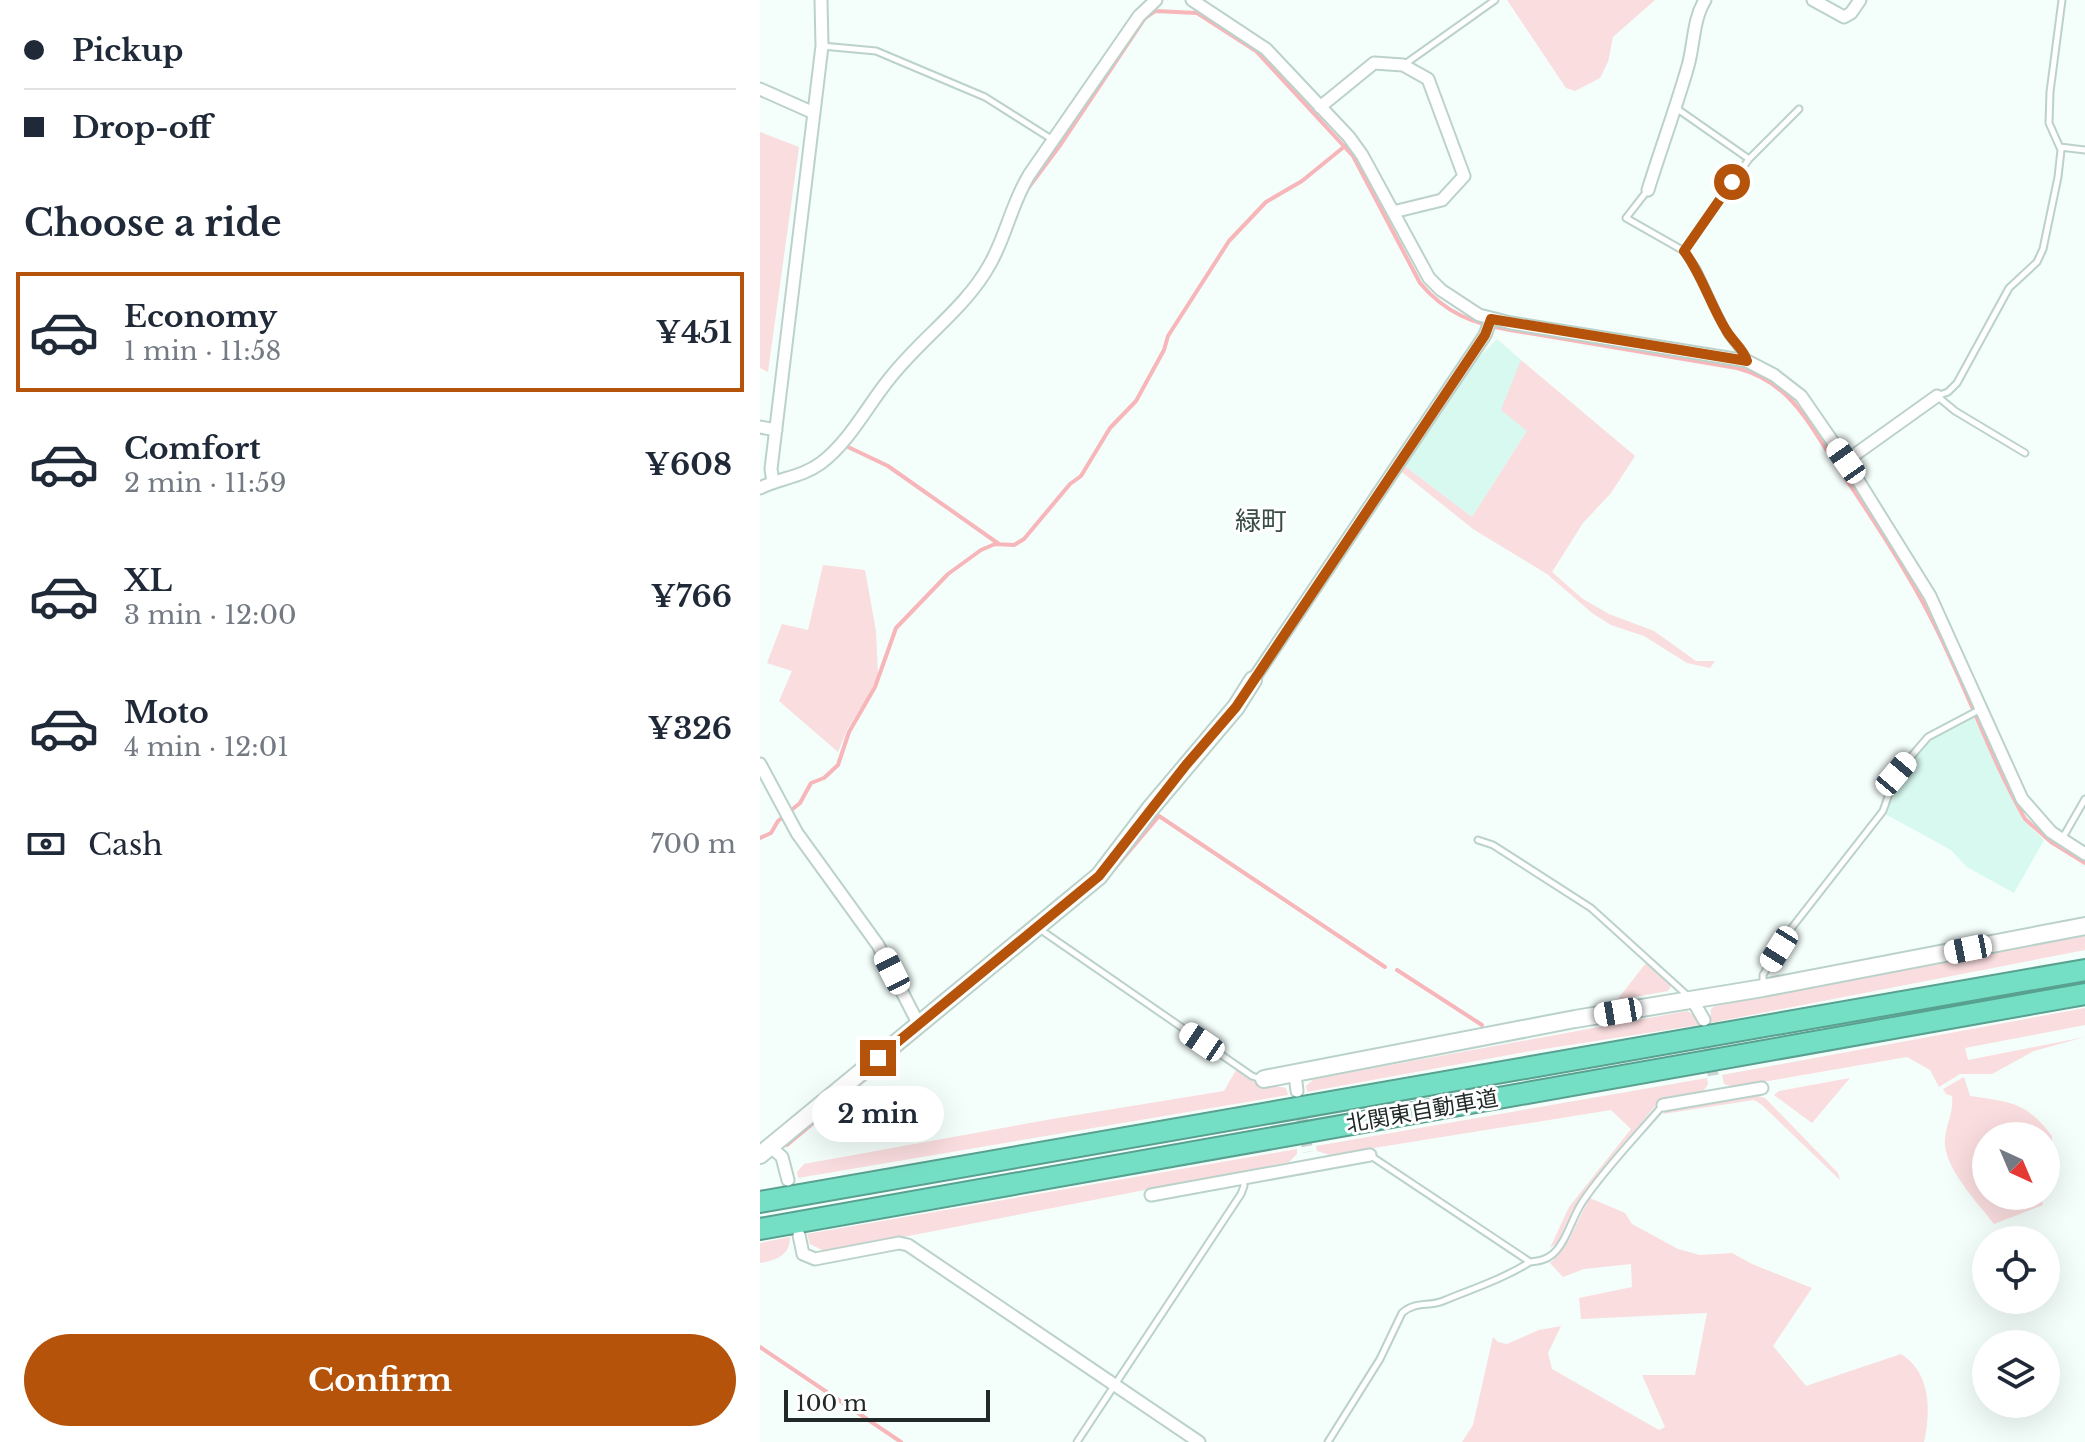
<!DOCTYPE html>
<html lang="en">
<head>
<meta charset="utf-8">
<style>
	:root { --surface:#fff; --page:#f2f2f3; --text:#1f2937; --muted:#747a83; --line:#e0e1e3; --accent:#b45309 }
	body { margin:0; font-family:"Libre Baskerville","Noto Sans JP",serif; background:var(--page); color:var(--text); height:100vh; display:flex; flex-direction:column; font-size:30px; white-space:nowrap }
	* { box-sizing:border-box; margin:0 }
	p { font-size:26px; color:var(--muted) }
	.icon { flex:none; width:44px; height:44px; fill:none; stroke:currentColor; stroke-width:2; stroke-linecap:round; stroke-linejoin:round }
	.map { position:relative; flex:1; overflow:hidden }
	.side { display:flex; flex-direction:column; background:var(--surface); width:760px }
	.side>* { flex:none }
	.hud { display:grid; align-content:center; height:176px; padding:0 24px; background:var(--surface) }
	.needle { width:52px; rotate:136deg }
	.tools { position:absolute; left:1212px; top:1122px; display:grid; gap:16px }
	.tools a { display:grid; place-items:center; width:88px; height:88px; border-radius:50%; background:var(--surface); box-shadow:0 8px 32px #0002; font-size:40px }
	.scale { position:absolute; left:24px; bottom:20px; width:206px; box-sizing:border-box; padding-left:8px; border:4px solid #212a28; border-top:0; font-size:22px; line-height:28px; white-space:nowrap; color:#212a28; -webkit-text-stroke:6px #fff; paint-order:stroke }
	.end { position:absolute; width:36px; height:36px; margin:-18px; border:10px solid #b45309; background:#fff; box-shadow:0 0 0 4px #fff }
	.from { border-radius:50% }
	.bubble { position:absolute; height:56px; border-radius:28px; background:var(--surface); box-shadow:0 8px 32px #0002; font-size:26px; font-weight:700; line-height:56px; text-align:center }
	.car { position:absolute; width:24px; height:48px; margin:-24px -12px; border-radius:10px; box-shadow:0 0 6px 2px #0007; background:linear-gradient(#fff 24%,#345 0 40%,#fff 0 76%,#345 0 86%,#fff 0) }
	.hud b { display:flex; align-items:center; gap:28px; height:76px; font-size:30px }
	.hud b+b { border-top:2px solid var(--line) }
	.hud i { width:20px; height:20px; background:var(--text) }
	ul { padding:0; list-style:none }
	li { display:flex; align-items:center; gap:24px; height:120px; margin:0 16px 12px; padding:0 8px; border:4px solid transparent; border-radius:0px }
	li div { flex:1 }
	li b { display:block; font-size:30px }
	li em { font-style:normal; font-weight:700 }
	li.active { border-color:var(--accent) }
	li>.icon { width:72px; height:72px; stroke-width:1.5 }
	h2 { padding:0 24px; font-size:36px; line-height:96px }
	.pay { display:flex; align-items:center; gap:20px; height:88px; padding:0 24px; font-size:30px }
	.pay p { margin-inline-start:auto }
	.primary-button { display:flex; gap:16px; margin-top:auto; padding:16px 24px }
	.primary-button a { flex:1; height:92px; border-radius:48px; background:var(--accent); color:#fff; font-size:32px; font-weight:700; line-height:92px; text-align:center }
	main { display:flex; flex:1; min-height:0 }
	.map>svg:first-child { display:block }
</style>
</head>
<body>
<main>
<section class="side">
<div class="hud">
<b><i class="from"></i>Pickup</b>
<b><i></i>Drop-off</b>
</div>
<h2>Choose a ride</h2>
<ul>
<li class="active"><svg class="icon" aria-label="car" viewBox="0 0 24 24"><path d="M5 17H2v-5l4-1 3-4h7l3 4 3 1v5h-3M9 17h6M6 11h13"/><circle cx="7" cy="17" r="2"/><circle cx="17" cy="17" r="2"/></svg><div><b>Economy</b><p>1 min · 11:58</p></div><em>¥451</em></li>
<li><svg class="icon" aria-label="car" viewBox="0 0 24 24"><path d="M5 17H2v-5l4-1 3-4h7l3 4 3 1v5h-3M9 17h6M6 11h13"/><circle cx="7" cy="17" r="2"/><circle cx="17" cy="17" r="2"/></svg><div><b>Comfort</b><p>2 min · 11:59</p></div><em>¥608</em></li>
<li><svg class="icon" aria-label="car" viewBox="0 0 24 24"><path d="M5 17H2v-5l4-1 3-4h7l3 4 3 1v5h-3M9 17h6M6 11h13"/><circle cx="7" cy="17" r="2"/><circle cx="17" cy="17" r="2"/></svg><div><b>XL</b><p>3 min · 12:00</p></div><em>¥766</em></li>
<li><svg class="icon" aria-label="car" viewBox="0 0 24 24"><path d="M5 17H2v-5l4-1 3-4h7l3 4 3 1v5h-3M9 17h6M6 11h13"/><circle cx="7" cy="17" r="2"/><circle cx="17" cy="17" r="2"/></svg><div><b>Moto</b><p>4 min · 12:01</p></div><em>¥326</em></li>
</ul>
<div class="pay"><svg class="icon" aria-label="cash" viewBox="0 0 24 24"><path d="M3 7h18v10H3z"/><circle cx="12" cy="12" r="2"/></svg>Cash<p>700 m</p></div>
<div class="primary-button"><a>Confirm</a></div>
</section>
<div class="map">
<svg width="1325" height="1442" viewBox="0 0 1325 1442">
	<rect width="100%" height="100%" fill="#f4fefb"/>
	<path fill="#d8f9ef" d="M737,339L761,360L755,378L767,431L712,517L642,464L718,358Z
		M1213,716L1262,819L1284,840L1254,893L1207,867L1191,850L1127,815L1135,784L1169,741Z"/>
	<path fill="#faddde" d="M747,0H895L853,37L848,62L840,78L815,91L806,88Z
		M0,132L39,147L8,372L0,368Z
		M761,360L875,456L851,493L823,523L792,572L823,599L849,614L894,631L936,661H955L950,668L927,663L884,636L851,625L832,613L787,574L713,529L638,469L642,464L712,517L767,431L741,410Z
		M63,565L105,570L116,631L118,676L107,698L87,730L78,752L19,701L32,671L7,663L22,624L48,630Z
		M1325,936V950L950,1023L951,1009L955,1006Z
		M886,963L911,986L908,991L857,1000Z
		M1325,1008V1025L1205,1048L1208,1060L1325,1037L1274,1051L1232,1074H1200L1179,1087L1170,1070L1147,1057L974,1087L964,1084L962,1075Z
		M927,1011L938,1018V1025L765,1052L547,1092L546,1086L554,1079Z
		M476,1070L499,1085H510L526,1088L528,1095L38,1178L37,1172L44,1164L292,1119L464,1091Z
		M1204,1077L1210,1096C1251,1102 1266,1102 1292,1136V1168L1286,1175V1136H1226V1196H1281L1283,1205L1234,1224C1218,1203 1182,1166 1185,1139C1186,1124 1194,1112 1192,1096L1186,1094L1183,1089Z
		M947,1078L948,1084L943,1092L899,1101L814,1208L798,1242L790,1248L809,1207L871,1129L851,1110L570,1155L557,1151L556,1146Z
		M1090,1078L1052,1123L1014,1095L1019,1091Z
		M995,1095L1005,1098L1078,1173L1080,1180L1002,1105L994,1100L903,1114L906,1110Z
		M537,1149V1154L529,1162L66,1252L50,1244L47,1234Z
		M830,1198L865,1213L872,1224L918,1249L940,1255L972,1253L992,1264L1052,1288L1013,1346L1046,1386L1141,1354C1171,1373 1171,1410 1164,1442H702L713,1425L733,1337L738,1342L747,1344L779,1330L801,1326L788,1353L792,1369L899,1430L905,1427L882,1375H935L947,1313L821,1319L819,1298L872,1287L871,1264L824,1269L803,1277L790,1263C811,1245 816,1221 830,1198Z
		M30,1237C30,1256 16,1260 0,1263V1243Z"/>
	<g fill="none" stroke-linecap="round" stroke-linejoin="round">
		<path stroke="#f7b6b9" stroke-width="4" d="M266,191L301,144L385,18L395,11L437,13L496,51L593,156L660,283C685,313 714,324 750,330L977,368C1030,382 1047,421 1075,463C1108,511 1142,562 1169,614C1204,680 1228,754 1265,819L1291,842L1325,863
			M223,285L233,269
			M88,443L86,446L128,466L239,544
			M0,838L11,833L18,821L40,803L51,783L64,778L78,765L89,732L115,687L136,628L188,574L221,550L235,544L254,545L264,539L310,484L321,476L350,428L376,401L404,350L408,336L469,241L506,202L542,181L585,146
			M344,881L399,816L625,967
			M637,970L722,1025
			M27,1145L177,1019
			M0,1347L141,1442"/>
		<path stroke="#cad4d1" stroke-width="11" stroke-dasharray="11 5.5" stroke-linecap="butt" d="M946,1032L954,1080
			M539,1103L548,1152"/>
		<g stroke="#bbd2cb" stroke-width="9">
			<path id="lane" d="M62,46L116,51L225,97L293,140
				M645,64L735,0
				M916,108L989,159
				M1300,147L1325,150
				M887,191L866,218L924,251
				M987,360L968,335L937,269L924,251L989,159L1039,109
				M1265,453L1195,411L1177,396L1188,392L1197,383L1249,288L1277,262L1283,249L1298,177L1301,150L1289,123L1290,92L1302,0
				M1302,839L1325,799
				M718,840L733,845L831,908L928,996
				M278,928L492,1076L501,1079
				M1003,983V975L1030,930L1123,811L1136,774L1168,737L1219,710
				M611,1156L770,1262C779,1261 786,1260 793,1254C807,1241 812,1217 823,1201C847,1166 876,1137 903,1105
				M317,1442L481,1194L484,1186L483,1177
				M568,1442L620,1359L642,1313C655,1301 668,1307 683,1301C712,1289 743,1279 770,1262"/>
		</g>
		<g stroke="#bbd2cb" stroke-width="15">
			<path id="street" d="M432,0L506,49L589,137L602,155L669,278L681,290L719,315L751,323L987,361L1014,375L1041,396L1086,461L1170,596L1262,799L1291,832L1325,854
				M1053,0L1084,17L1091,13L1100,0
				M0,89L54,113
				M560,107L614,63L643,65L668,79L704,176L682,200L633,212
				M888,190C901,148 916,108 928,66C934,45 933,19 945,0
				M0,427L16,430
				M1086,461L1177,396
				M13,482L11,469L62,46L61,0
				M0,488C20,478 42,477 61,463C90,441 107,406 130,378C161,338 206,308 230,264C246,236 251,205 269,175L379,16L396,0
				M493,680L725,335L731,319
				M0,764L37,833L118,945L158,1023
				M932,999L944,1020
				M535,1074L537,1091
				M903,1105L1002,1088
				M11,1147L22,1157L28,1180
				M391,1195L610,1155
				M39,1235L43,1254L55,1259L139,1243L148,1245L439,1442"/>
		</g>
		<g stroke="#bbd2cb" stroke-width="20">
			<path id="secondary" d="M504,1079L815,1019L1003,988L1325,926
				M0,1155L339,876L390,809L476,707L493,680"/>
		</g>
		<g stroke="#58a08f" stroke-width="24">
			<path id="highway" d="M0,1202L1325,970
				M0,1229L1325,994"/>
		</g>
		<use href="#lane" stroke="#fff" stroke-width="5"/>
		<use href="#street" stroke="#fff" stroke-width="11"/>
		<use href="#secondary" stroke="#fff" stroke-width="16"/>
		<use href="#highway" stroke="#75dfc6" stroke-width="20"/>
	</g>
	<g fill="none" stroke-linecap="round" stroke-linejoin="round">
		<path stroke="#b45309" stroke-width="10" d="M118,1058L339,876L426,765L476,707L725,335L731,319L987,361C984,349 972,341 966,330C950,304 942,275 924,251L972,182"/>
	</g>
	<g text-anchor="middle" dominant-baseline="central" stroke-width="6" stroke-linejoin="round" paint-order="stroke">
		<g font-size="22" fill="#212a28" stroke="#fff">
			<text transform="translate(662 1111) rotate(-10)">北関東自動車道</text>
		</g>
		<g font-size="26" fill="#384c46" stroke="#fff">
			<text x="501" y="521">緑町</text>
		</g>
	</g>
</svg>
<div class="tools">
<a><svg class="needle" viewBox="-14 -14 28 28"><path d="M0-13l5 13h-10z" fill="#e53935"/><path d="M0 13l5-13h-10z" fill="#747a83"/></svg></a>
<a><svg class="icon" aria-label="locate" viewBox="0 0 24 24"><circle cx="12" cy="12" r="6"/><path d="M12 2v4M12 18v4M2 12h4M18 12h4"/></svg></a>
<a><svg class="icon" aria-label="layers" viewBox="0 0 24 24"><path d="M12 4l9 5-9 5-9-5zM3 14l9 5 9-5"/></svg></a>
</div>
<div class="scale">100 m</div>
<i class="end from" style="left:972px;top:182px"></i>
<i class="end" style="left:118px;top:1058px"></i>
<div class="bubble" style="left:52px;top:1086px;width:132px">2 min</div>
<i class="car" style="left:1086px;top:461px;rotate:325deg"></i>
<i class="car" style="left:1136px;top:774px;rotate:40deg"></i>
<i class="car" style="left:1019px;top:949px;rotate:212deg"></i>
<i class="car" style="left:1208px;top:949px;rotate:259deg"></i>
<i class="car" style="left:132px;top:971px;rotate:333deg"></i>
<i class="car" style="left:858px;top:1012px;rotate:260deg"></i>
<i class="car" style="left:442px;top:1042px;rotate:304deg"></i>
</div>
</main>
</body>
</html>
